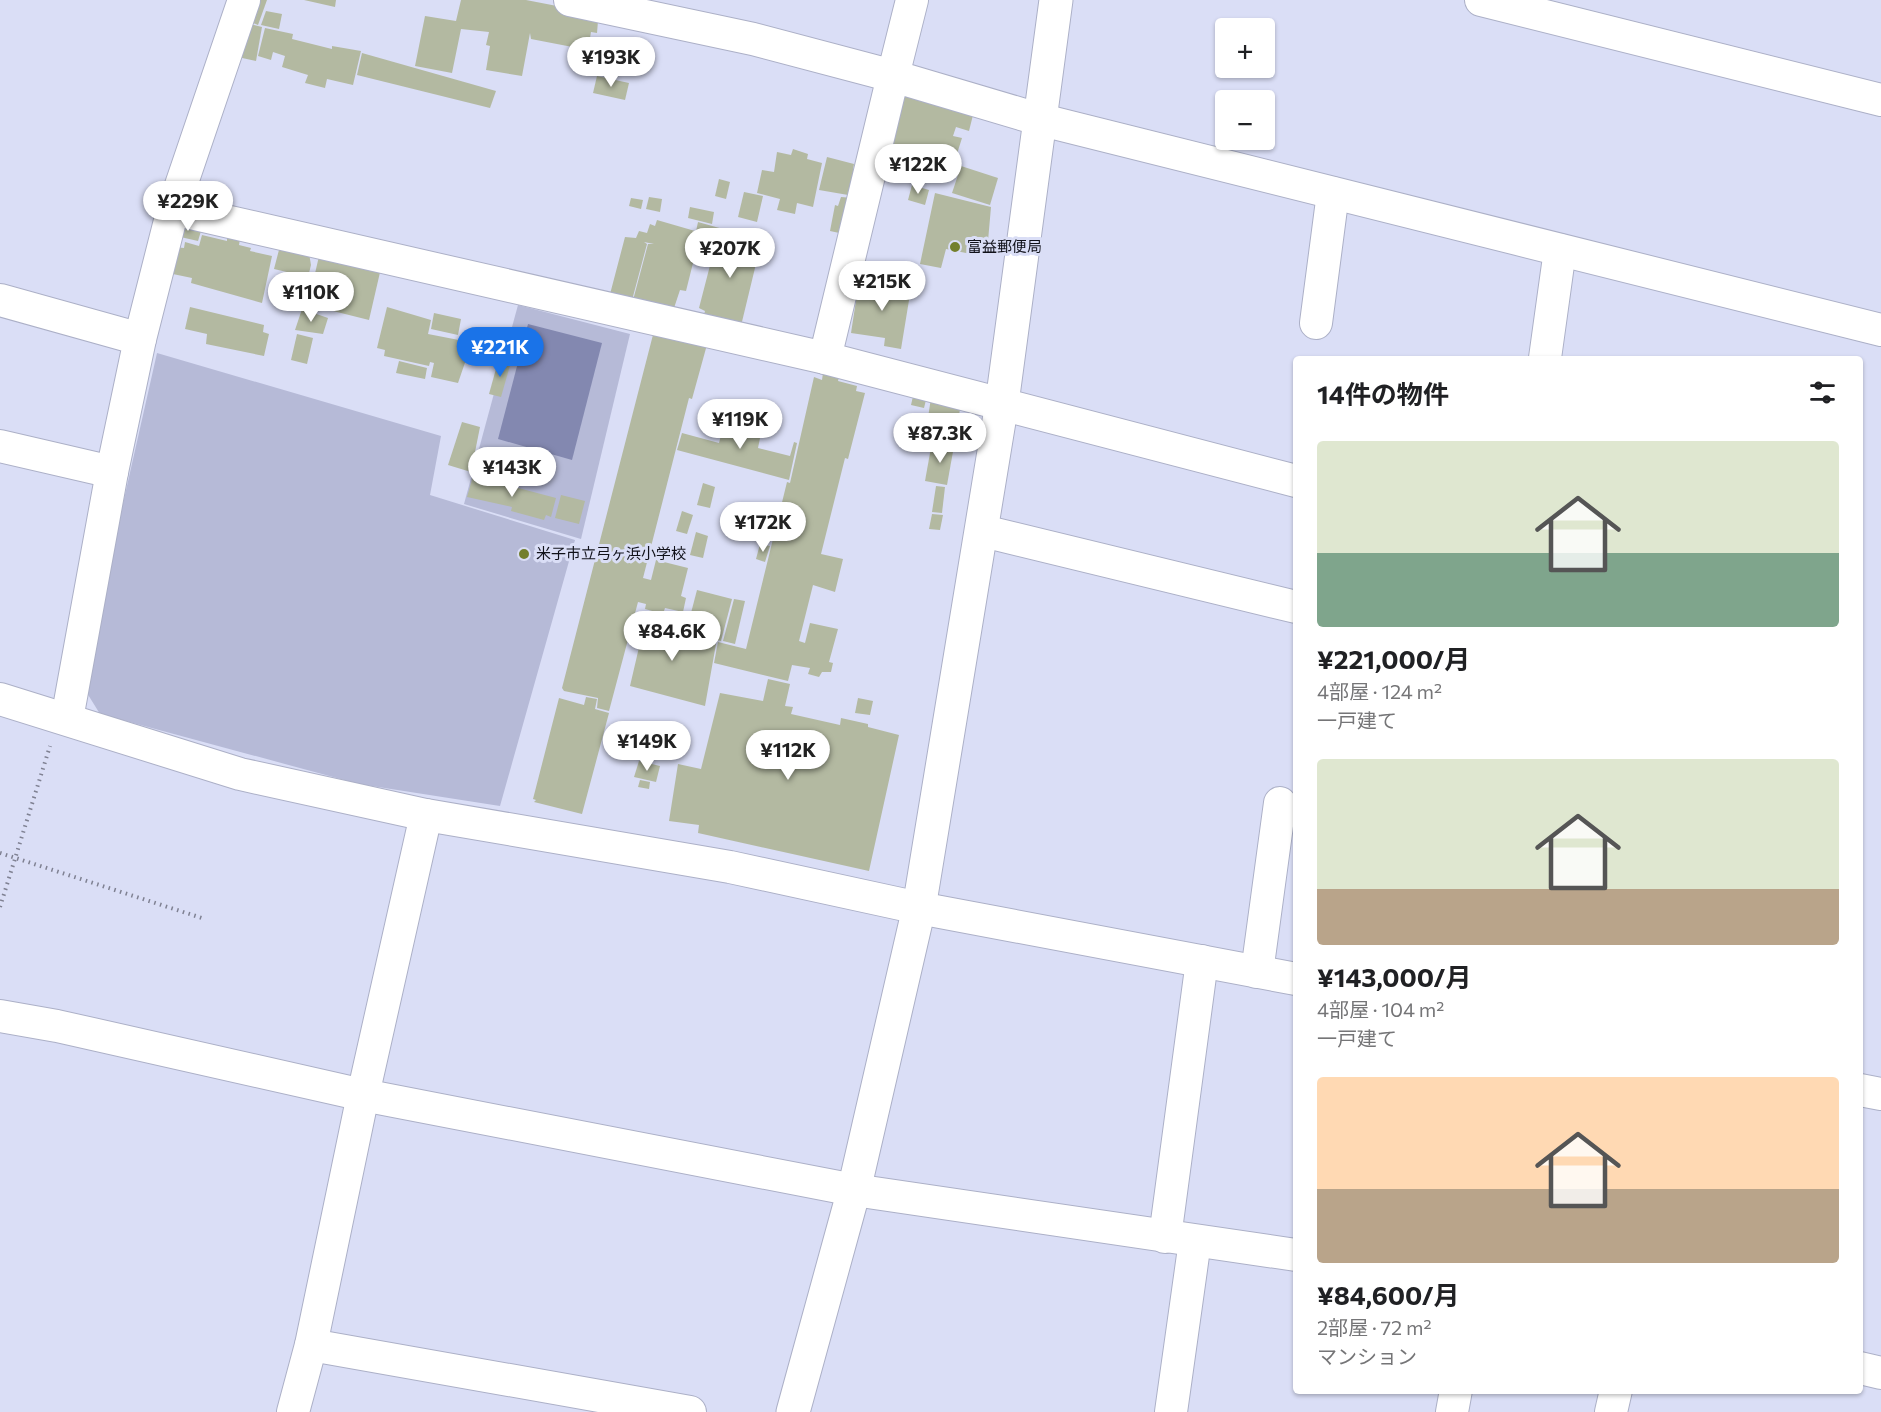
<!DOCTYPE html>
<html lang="ja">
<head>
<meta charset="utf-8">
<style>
	:root { --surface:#fff; --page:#f6f6f6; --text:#202124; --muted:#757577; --accent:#1a73e8 }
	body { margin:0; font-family:Commissioner,"Noto Sans JP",sans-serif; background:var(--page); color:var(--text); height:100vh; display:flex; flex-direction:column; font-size:22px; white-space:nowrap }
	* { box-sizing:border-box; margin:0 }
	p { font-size:20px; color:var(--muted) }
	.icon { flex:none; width:33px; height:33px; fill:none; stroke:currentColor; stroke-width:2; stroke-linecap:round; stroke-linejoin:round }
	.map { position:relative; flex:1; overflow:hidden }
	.panel { position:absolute; left:1293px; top:356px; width:570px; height:1038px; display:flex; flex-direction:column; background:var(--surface); border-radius:6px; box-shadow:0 2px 4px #0004 }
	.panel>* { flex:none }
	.tools { position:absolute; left:1215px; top:18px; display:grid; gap:12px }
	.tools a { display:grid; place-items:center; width:60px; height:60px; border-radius:6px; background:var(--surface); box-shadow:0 2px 4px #0004; font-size:30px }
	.price { position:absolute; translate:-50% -51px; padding:0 14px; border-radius:21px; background:#fff; color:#222; font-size:20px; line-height:39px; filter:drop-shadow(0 2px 3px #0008) }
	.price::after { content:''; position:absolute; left:50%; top:36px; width:18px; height:14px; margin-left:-9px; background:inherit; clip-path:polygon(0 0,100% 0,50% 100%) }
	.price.on { background:var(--accent); color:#fff }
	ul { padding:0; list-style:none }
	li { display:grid; align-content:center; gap:12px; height:318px; padding:0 24px }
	li span { display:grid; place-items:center; height:186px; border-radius:6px; color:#555 }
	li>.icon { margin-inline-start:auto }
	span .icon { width:108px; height:108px; fill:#fffc; stroke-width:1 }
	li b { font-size:26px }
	h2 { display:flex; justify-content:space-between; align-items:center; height:72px; padding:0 24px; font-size:26px }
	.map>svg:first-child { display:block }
	.green { fill:#b6bad7 }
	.water { fill:#8388b0 }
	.building { fill:#b3b9a1 }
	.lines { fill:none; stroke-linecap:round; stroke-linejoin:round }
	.minor-casing { stroke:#acb0c7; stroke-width:34 }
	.tertiary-casing { stroke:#acb0c7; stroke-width:35 }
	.path { stroke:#7f8192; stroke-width:4; stroke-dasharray:1.5 4.5; stroke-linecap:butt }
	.minor { stroke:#fff; stroke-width:32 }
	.tertiary { stroke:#fff; stroke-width:33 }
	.poi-dot { fill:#737f2c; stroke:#dadef6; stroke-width:2 }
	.labels { text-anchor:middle; stroke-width:6; stroke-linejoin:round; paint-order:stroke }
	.poi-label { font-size:15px; fill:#101119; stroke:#dadef6; text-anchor:start }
</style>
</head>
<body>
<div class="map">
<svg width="1881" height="1412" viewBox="0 0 1881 1412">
	<rect width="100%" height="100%" fill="#dadef6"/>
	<g class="green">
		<polygon points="518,305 630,334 581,539 464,504"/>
		<polygon points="157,353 441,436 430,495 575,540 500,806 359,784 100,714 82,685"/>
	</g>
	<polygon class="water" points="528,324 602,343 572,460 498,439"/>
	<g class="building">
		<polygon points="253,0 267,0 258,25 246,20"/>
		<polygon points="304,0 336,0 335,7"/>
		<polygon points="461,0 526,0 557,6 598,21 597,33 591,32 588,50 531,39 530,33 522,76 486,70 490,46 486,45 489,32 461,29 452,73 415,66 425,16 456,21"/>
		<polygon points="266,11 282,14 279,29 261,25"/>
		<polygon points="242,22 262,27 256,61 233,56"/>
		<polygon points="265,28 293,34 292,39 332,49 332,46 361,51 353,85 327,79 325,88 305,83 308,75 282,67 285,56 273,52 271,60 258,56"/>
		<polygon points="362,53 496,91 490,108 357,75"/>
		<polygon points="597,76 629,83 625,100 593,93"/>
		<polygon points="904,83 975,107 969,131 956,127 953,136 962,138 950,176 886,156"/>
		<polygon points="793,149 808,154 807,159 822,163 813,207 797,203 795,214 777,210 780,199 757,193 762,170 774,172 777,152 791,155"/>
		<polygon points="827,157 854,164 853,170 861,171 854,196 819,190"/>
		<polygon points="961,166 998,178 990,205 952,193"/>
		<polygon points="719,179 730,182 726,199 715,196"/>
		<polygon points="912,185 929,190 925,205 908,200"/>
		<polygon points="744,192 763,196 757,222 738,217"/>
		<polygon points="935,193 991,207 988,241 984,241 981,256 946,249 941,268 920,264"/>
		<polygon points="649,197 662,199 660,212 646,209"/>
		<polygon points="841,197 853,198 844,234 830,231 835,205 838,206"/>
		<polygon points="631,198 643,200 641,209 629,206"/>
		<polygon points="690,207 714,212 712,224 688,218"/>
		<polygon points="657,220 695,231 693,237 699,239 686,291 680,290 672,314 632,304 648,244 654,244 644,242 647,244 631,304 609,298 625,237 636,238 639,231 647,233 650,224 655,226"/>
		<polygon points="180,221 201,231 198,241 176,236"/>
		<polygon points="698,222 723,229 718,249 699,244 701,238 695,236"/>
		<polygon points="725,230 762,239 740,330 703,318 705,311 699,308 714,250 719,251"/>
		<polygon points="202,235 227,241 227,236 240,239 239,245 251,248 250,251 272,256 262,303 191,283 192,278 168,273 174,247 184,248 185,242 199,246"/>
		<polygon points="257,242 308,247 311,265 308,277 274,269 280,246 271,244 270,248"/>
		<polygon points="320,252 381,268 369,320 329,310 322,306 323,301 309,299"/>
		<polygon points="859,281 911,288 901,349 884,346 885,338 851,333"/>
		<polygon points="190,307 264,325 263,332 269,334 264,356 206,344 207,334 185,329"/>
		<polygon points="387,307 431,320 428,334 469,342 467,350 469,351 458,383 431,377 434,363 430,362 429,366 384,356 385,350 377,348"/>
		<polygon points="302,309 328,318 323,334 295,330"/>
		<polygon points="434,313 461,319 458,335 431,329"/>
		<polygon points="655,327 708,341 692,399 689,398 643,578 651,580 656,560 688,568 681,596 686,598 683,612 665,608 663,614 645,609 646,604 638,602 609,711 597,708 598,698 564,691 562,688"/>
		<polygon points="297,334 313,338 307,364 291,360"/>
		<polygon points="499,358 511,362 501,397 489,394"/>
		<polygon points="399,361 427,368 425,379 396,373"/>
		<polygon points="823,373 839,377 838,381 857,386 856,391 865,393 848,459 845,458 821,554 843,559 835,592 813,585 799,641 805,643 810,623 838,629 829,662 833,663 831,672 822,672 819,677 808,674 810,668 792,665 788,681 714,663 718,642 746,649 787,482 790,483 814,377 822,380"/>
		<polygon points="914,392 927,396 924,408 911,405"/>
		<polygon points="931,398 961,404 954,442 925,437"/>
		<polygon points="725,419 762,428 758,448 790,456 794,442 797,443 789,480 677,450 682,433 719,443"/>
		<polygon points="462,422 480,427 471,472 448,465"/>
		<polygon points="932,442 954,446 947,485 925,481"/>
		<polygon points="473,476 556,498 551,517 546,515 544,520 511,511 512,507 467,497"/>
		<polygon points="703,483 715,487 710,508 697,505"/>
		<polygon points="936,486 945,487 942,513 932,512"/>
		<polygon points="561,495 585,501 579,524 555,518"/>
		<polygon points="682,511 693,515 687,534 676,531"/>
		<polygon points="932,514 943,515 940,530 929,529"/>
		<polygon points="696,532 708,536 703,558 690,555"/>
		<polygon points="760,544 770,546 765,562 756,559"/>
		<polygon points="697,590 732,599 721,641 686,632"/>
		<polygon points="734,599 745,601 735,644 723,641"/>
		<polygon points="649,617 674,623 673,632 716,644 705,706 630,686 640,643 629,639 634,624 646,628"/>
		<polygon points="768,679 790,684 785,706 793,707 791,714 840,725 841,718 868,724 868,727 899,735 869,871 698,833 699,825 669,821 678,764 701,769 720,693 763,701"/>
		<polygon points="586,697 597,699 595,709 609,713 582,814 534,802 536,800 533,799 559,698 584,705"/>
		<polygon points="858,698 873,701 870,715 855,713"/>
		<polygon points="639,761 660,766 656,782 634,777"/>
		<polygon points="640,780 650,782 649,789 638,787"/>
	</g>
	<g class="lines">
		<defs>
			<g id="minor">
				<polyline points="570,0 753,39 893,76 912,0"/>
				<polyline points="1481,0 1881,100"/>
				<polyline points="173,209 825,358 893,76 1038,119 1881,330"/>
				<polyline points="0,300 140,339"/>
				<polyline points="1316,323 1333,193"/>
				<polyline points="825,358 1296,481"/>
				<polyline points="1545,358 1560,250"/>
				<polyline points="0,446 112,472"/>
				<polyline points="983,531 1296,607"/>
				<polyline points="0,699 240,774 426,815 730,867 919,908 1296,979"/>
				<polyline points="67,719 112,472 140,339 173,209 244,0"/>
				<polyline points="1257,972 1280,803"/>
				<polyline points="0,1016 57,1026 363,1095 854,1190 1296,1255"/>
				<polyline points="1860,1090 1881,1094"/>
				<polyline points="1165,1237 1202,961"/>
				<polyline points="311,1345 690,1412"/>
				<polyline points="1860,1368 1881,1373"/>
				<polyline points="293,1412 311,1345 363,1095 426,815"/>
				<polyline points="1171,1412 1195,1241"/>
				<polyline points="1452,1412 1456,1390"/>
				<polyline points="1611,1412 1616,1390"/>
			</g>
			<polyline id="tertiary" points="793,1412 854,1190 919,908 1002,403 1056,0"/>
		</defs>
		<use href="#minor" class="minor-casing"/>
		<use href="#tertiary" class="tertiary-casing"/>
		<g class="path">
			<polyline points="0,853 205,919"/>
			<polyline points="0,907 50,746"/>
		</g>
		<use href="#minor" class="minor"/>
		<use href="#tertiary" class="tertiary"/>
	</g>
	<g class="poi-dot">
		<circle cx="955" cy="247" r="6"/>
		<circle cx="524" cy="554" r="6"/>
	</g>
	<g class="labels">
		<g class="poi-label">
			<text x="967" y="252">富益郵便局</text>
			<text x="536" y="559">米子市立弓ヶ浜小学校</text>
		</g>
	</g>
</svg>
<div class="tools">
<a>+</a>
<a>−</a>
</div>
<b class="price" style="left:611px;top:88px">¥193K</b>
<b class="price" style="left:918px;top:195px">¥122K</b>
<b class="price" style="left:188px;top:232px">¥229K</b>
<b class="price" style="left:730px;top:279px">¥207K</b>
<b class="price" style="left:882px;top:312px">¥215K</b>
<b class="price" style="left:311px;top:323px">¥110K</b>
<b class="price on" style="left:500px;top:378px">¥221K</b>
<b class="price" style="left:740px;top:450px">¥119K</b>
<b class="price" style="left:940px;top:464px">¥87.3K</b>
<b class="price" style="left:512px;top:498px">¥143K</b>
<b class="price" style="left:763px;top:553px">¥172K</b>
<b class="price" style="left:672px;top:662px">¥84.6K</b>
<b class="price" style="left:647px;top:772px">¥149K</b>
<b class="price" style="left:788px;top:781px">¥112K</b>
<section class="panel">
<h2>14件の物件<svg class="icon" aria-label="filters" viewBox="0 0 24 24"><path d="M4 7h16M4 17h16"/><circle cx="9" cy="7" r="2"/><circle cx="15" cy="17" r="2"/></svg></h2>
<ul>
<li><span style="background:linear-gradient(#dfe7d0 60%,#7fa58c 0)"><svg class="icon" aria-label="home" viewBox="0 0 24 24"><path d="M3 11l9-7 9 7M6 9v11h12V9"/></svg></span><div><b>¥221,000/月</b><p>4部屋 · 124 m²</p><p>一戸建て</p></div></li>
<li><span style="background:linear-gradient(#dfe7d0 70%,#b9a48a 0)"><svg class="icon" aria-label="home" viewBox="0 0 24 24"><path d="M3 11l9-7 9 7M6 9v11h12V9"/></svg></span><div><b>¥143,000/月</b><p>4部屋 · 104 m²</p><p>一戸建て</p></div></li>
<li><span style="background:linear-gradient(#ffd9b3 60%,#b9a48a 0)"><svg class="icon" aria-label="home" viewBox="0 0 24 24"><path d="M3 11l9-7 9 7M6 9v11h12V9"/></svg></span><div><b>¥84,600/月</b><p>2部屋 · 72 m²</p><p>マンション</p></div></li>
</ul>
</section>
</div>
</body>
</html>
